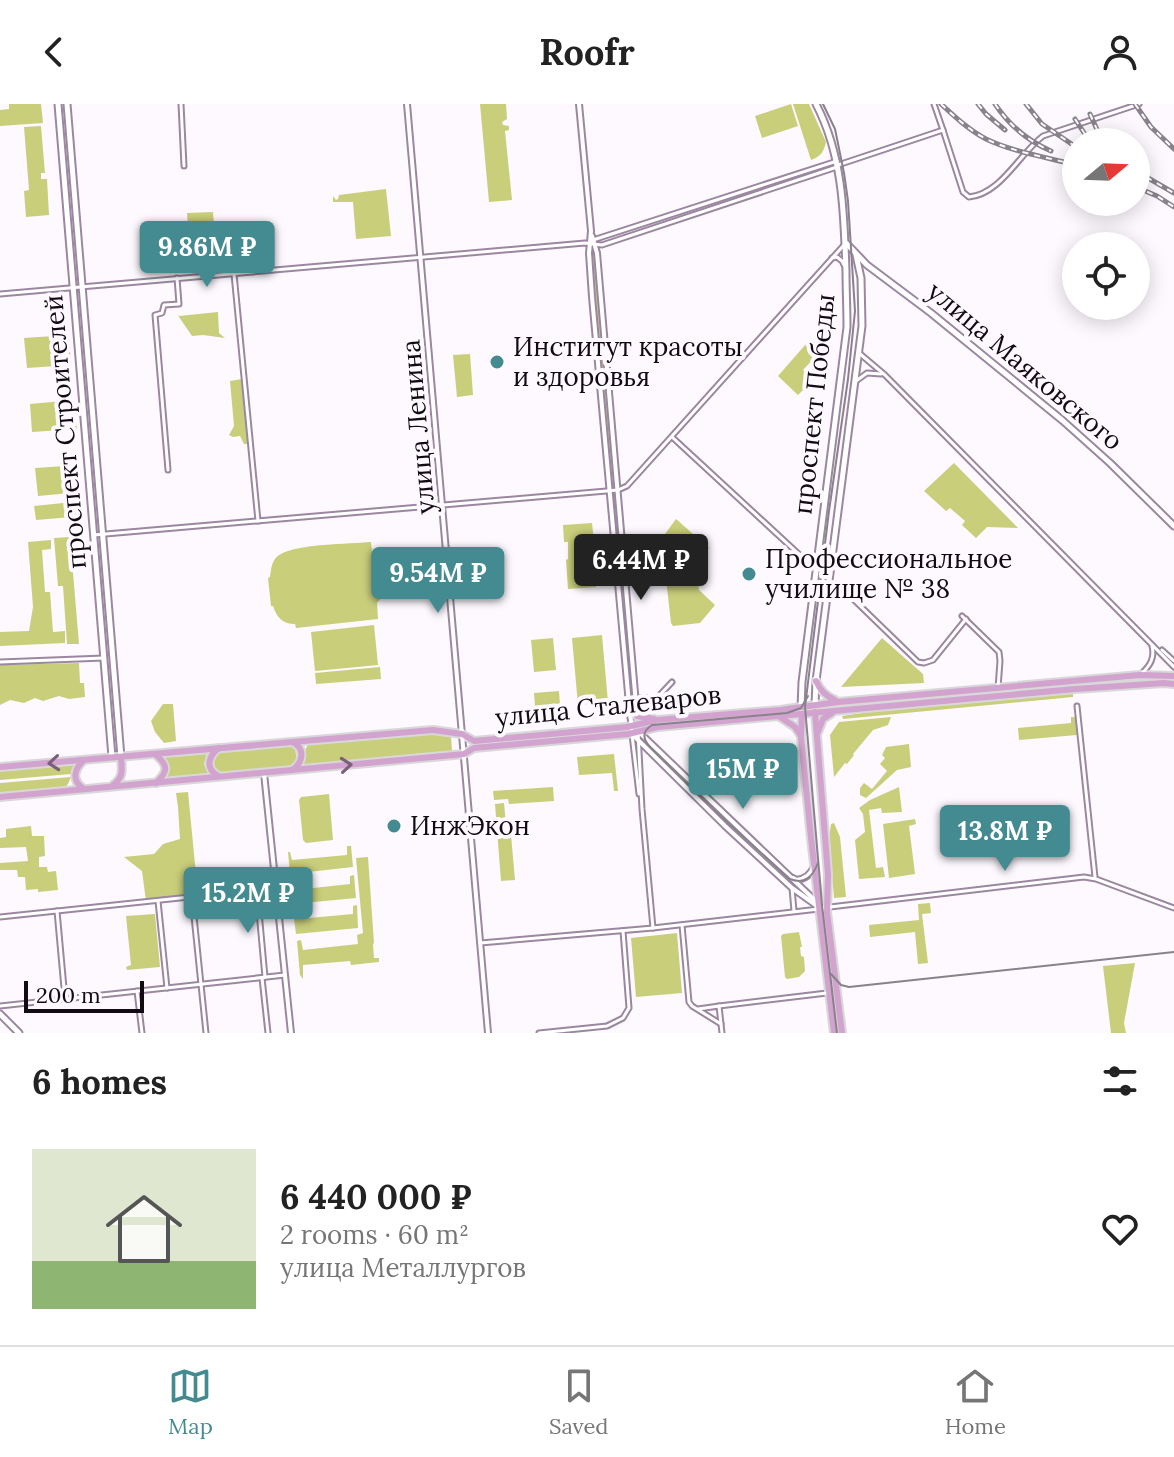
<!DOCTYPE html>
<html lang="en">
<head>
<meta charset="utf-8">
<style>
	:root { --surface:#fff; --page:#f2f2f2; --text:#222; --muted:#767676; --line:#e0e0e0; --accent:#438b90 }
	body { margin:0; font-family:Lora,serif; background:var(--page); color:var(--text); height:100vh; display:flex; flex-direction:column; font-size:30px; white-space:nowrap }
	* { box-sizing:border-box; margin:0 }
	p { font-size:26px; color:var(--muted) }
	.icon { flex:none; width:44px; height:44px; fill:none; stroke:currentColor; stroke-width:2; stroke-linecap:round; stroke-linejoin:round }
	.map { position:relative; height:929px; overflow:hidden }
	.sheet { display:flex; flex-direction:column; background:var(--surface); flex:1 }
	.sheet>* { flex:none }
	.needle { width:52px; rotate:71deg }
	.tools { position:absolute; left:1062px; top:24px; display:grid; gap:16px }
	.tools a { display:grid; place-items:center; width:88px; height:88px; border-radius:50%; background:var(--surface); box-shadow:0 4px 20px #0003; font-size:40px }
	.scale { position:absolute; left:24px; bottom:20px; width:120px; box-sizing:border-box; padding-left:8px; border:4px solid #130b14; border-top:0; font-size:22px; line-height:28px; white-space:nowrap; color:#130b14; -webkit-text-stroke:6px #fdf9ff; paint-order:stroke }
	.price { position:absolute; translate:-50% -68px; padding:0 18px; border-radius:8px; background:var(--accent); color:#fff; font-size:26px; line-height:52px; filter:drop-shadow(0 2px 4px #0008) }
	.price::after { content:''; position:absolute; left:50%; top:48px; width:24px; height:18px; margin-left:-12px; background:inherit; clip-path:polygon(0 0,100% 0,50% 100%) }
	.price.on { background:#222; color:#fff }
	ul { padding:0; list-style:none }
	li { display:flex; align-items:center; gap:24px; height:200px; padding:0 32px }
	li+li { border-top:2px solid var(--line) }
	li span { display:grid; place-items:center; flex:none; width:224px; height:160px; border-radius:0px; color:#555 }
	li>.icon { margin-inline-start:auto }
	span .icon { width:96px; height:96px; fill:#fffc; stroke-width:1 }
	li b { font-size:34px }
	h2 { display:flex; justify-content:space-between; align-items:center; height:96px; padding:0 32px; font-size:34px }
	header { display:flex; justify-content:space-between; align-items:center; height:104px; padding:0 32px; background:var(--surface); font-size:36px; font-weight:800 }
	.tab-bar { display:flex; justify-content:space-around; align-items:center; height:112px; border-top:2px solid var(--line); background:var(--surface); font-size:22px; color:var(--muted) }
	.tab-bar a { display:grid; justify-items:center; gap:4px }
	.tab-bar .on { color:var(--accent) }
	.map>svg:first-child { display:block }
	.green { fill:#c9ce7b }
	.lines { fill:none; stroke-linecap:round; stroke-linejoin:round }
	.minor-casing { stroke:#9b87a0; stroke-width:7 }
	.tertiary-casing { stroke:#9b87a0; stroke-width:8 }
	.secondary-casing { stroke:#9b87a0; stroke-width:9 }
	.primary-casing { stroke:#d9d8d9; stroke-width:10 }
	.minor { stroke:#fff; stroke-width:3 }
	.tertiary { stroke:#fff; stroke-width:4 }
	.secondary { stroke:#fff; stroke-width:5 }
	.primary { stroke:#d2a3ce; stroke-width:6 }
	.tram { stroke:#88828a; stroke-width:2 }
	.rail-casing { stroke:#88828a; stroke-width:5 }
	.rail { stroke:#fdf9ff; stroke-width:2; stroke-dasharray:6; stroke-linecap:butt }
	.oneway { stroke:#7c5f7a }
	.poi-dot { fill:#438b90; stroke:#fdf9ff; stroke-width:3 }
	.labels { text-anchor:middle; stroke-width:8; stroke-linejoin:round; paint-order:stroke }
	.poi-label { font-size:26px; fill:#130b14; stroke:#fdf9ff; text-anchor:start }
	.street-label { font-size:26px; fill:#130b14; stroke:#fdf9ff }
</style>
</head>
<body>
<header><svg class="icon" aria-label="back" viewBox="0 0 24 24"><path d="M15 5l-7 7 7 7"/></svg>Roofr<svg class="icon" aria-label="person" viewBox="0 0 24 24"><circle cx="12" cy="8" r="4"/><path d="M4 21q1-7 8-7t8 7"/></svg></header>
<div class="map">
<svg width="1174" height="929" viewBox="0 0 1174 929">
	<rect width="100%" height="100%" fill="#fdf9ff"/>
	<g class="green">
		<polygon points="9,0 41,0 43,19 0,22 0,6 9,5"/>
		<polygon points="480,0 506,0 507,15 502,18 503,21 509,22 509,26 505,27 512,96 489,98"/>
		<polygon points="791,0 798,22 762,34 755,12"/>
		<path d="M793 0H809L826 38C824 48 820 53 811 56Z"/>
		<polygon points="41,22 45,69 41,69 41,75 47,75 49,111 26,113 24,87 29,86 24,23"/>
		<polygon points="386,85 391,132 356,135 353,98 333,98 333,92 336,96 338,95 339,91"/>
		<polygon points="213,108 218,165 191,168 187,109"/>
		<polygon points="591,146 594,146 615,384 612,384"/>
		<polygon points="218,208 219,229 225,234 203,231 192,232 177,210 179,212"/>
		<polygon points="69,231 71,261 27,264 24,234"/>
		<polygon points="806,240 817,251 803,266 813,276 798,291 778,272"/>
		<polygon points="470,250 473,291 457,293 453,251"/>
		<polygon points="242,275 248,340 244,340 240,332 233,333 229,331 234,322 230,277"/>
		<polygon points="74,296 77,325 32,328 30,300"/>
		<polygon points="954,359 1018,424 987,423 976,434 962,421 965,417 950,404 946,407 924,387"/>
		<polygon points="80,361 82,388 38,392 35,364"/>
		<polygon points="616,388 633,587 630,589 612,389"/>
		<polygon points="83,397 84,412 36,416 34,402"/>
		<polygon points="676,415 709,444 696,464 699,486 715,501 700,519 673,522 671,519 661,431 665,430"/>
		<polygon points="592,419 597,466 595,472 596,483 568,485 566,456 568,455 568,438 564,438 563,421"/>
		<polygon points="70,433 79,540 67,540 63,482 58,482 54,434"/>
		<polygon points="51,436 51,445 42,446 45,488 50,488 53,528 65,527 65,539 0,542 0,528 29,527 33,503 28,438"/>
		<path d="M371 438 372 447 375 449C377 453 380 457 383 461 392 475 387 489 377 499L378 515 296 524 295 520C283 520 277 514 273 502H271L268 474 270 473C271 464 272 454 281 450 298 440 348 440 371 438Z"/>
		<polygon points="374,521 378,561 315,567 311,528"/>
		<polygon points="602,531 608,598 578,601 572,534"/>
		<polygon points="553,534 556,566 534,568 531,536"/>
		<polygon points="882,534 923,570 924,579 841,583"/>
		<polygon points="79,559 80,579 84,579 85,593 69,595 59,592 43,597 35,594 24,599 10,596 0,601 0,561"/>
		<polygon points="380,563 381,575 316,580 315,569"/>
		<polygon points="559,587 561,615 536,616 534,589"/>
		<polygon points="1073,589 1073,593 843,615 842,612 882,606"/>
		<polygon points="163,600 173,600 176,637 164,639 155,628 151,617"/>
		<polygon points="891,613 888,621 873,626 853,650 854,651 847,660 845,659 834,673 830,631 839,618"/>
		<polygon points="1071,613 1076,613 1077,631 1019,636 1018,624 1071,619"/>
		<polygon points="434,628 451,633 452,647 443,649 302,661 306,644 309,639"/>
		<path d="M291 640 295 644 297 656 289 664 222 670C208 666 212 656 219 647Z"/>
		<polygon points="909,640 911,663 897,666 866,694 860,691 860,684 864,679 872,685 887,667 880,660 885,654 882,651 886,643"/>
		<polygon points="207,649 204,660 210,671 166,676 169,663 164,653"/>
		<polygon points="614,650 618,687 614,687 612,669 579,671 577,653"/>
		<polygon points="76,660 71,670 0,676 0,667"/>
		<polygon points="71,673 68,680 64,684 0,689 0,679"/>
		<polygon points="553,683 554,697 509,700 508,695 494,696 493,687"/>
		<polygon points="899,683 902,708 882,709 881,704 869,706 876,764 883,763 885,773 859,775 855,736 865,728 863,710 859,704 870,696"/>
		<polygon points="188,688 198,791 146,797 142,767 124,753 154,750 163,740 180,735 178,703 176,689"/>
		<polygon points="329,690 333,736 306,739 303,736 299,696 301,693"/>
		<polygon points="504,699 507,731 511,731 515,776 501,777 495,700"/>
		<polygon points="915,715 916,720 909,722 915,770 889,774 883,720"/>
		<polygon points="834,719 840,733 846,793 834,794 829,734 831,720"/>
		<polygon points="31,722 32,732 44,732 45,752 39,753 39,763 47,763 48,768 56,767 58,786 38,788 38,785 26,786 25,773 18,773 17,766 0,766 0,759 28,757 26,743 0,744 0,734 6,733 6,725"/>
		<polygon points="347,742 351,742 353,763 290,770 288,748 290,748 292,756 347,751"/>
		<polygon points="368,753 374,839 373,840 374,854 379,854 379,858 351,861 350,857 303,861 303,875 300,871 297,837 301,836 303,846 358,840 357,831 363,829 356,754"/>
		<polygon points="354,771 356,794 293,800 290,777 294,777 295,786 350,780 350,772"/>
		<polygon points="930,799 931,809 922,810 928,859 918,860 915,828 870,833 869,821 919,816 918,800"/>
		<polygon points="357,801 358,824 296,830 293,807 297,807 298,815 353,810 353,802"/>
		<polygon points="155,810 160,863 127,866 126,863 131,861 126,812"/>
		<polygon points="799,828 802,843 800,843 801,852 804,853 805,867 799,873 787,875 785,873 781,832 783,830"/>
		<polygon points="677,829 682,889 636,893 631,834"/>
		<polygon points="1135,859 1124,919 1126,929 1111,929 1103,862"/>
	</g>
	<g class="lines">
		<defs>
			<g id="minor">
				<polyline points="181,0 184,62"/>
				<polyline points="934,0 943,26"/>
				<path d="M838 61 943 26 963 88 969 93C1001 90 1019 50 1043 32L1139 0"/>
				<polyline points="593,136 837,57"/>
				<polyline points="832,154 837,153 842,157 844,161"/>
				<polyline points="234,170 258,417"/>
				<polyline points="0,190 585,139 602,141 837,63"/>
				<polyline points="859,249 885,271 1174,563"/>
				<polyline points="856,277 867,269 881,270"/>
				<polyline points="672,333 816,466"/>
				<polyline points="168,366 155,211 162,209 164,201 179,200 177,174"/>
				<polyline points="94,431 618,386 627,382 844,141"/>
				<polyline points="828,484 841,485 850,492 918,558 924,559 933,556 966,515"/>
				<polyline points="962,512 999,548 1000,557 998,584"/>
				<polyline points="1162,546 1174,557"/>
				<polyline points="0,558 104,554"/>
				<path d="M1141 570C1150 562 1155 554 1152 542"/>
				<polyline points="635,594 657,594 672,578"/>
				<polyline points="1077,602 1095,773"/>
				<polyline points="631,622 639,690"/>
				<polyline points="638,628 642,705 653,824"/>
				<polyline points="792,784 794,807"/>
				<polyline points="257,786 265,873"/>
				<polyline points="192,793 206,929"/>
				<polyline points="158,797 167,884"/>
				<polyline points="830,803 1084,773 1096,775 1174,804"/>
				<polyline points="57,807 65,895"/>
				<polyline points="0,813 275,784"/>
				<polyline points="682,821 689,898 692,902 721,920"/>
				<polyline points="480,839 653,824 819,805"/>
				<polyline points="262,874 268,929"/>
				<polyline points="137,887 142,929"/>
				<polyline points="0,902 285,871"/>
				<polyline points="719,902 827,889"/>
				<polyline points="698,905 719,902 722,929"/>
				<polyline points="539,929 607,922 623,914 629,904 623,827"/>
			</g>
			<g id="tertiary">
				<polyline points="407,0 488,929"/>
				<polyline points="579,0 591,127 589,149 592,193 630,611 632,622"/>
				<polyline points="592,132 597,149 637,612"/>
				<polyline points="639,628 826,807"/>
				<polyline points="631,629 725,722 792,784 820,804"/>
				<polyline points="264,669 291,929"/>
				<path d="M793 774 796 776C805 775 811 771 814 762"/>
			</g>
			<g id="secondary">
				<polyline points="58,0 112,653"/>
				<polyline points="67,0 121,653"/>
				<polyline points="847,140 867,161 931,209 1062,316 1110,359 1174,422"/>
				<polyline points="815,601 816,577 862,222 861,174 856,151"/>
				<path d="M801 604 802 578 847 223C847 204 846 186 846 167 844 109 843 52 816 0"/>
				<polyline points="0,910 19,929"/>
			</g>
			<g id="primary">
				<path d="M816 577C820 586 825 592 835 596"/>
				<polyline points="815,608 828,770 827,808 842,929"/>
				<polyline points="802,611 801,633 811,734 834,929"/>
				<polyline points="637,612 654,615"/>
				<polyline points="780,613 795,623 801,632"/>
				<polyline points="818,628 823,615 832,609"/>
				<path d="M155 650C168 661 169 667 156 679"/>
				<path d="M84 656C74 665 71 677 84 685"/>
				<polyline points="0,663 433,626 462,630 474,637 627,623 657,616 780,606 838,598 1140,571 1174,572"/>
				<path d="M292 666C303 659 306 644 292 638"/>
				<path d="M218 672C205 664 208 652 219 644"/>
				<path d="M113 681C124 673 122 666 121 653"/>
				<polyline points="0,693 454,651 464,650 474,644 628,630 658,623 1075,585 1164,579 1174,580"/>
			</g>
		</defs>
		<use href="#minor" class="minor-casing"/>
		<use href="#tertiary" class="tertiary-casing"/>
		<use href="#secondary" class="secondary-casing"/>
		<use href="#primary" class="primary-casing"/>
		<use href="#minor" class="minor"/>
		<use href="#tertiary" class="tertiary"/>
		<use href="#secondary" class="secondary"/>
		<use href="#primary" class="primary"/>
		<g class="tram">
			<polyline points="823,0 835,25 844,69 848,97 855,207 848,275 829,407 805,603 822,801 837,929"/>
			<path d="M808 592 801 604 787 609 652 621C641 628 643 636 651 644L728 719 790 775C805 781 813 772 818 759"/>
			<polyline points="831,870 841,881 849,883 1174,848"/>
		</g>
		<defs>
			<g id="rail">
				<path d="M941 0C955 13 969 26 986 35 1013 48 1046 53 1076 61"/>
				<polyline points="978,0 986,10 1005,26"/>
				<path d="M995 0C1009 21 1028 37 1051 47"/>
				<polyline points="1026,0 1042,20 1076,43"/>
				<polyline points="1135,0 1151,23 1174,45"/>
				<polyline points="1090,10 1099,30 1106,38"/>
				<polyline points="1075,15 1090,38"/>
				<polyline points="1136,67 1174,89"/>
				<polyline points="1136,83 1157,92 1174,103"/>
			</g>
		</defs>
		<use href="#rail" class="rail-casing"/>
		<use href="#rail" class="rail"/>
	</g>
	<defs><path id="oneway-chevron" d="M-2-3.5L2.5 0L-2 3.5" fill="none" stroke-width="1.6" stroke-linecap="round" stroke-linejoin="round" transform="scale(2)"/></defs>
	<g class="oneway">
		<use href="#oneway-chevron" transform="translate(54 659) rotate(175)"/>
		<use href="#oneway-chevron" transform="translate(346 661) rotate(-5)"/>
	</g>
	<g class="poi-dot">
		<circle cx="497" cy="258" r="8"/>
		<circle cx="749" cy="470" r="8"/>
		<circle cx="394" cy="722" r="8"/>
	</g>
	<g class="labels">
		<g class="poi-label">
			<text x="513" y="252">Институт красоты<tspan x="513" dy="30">и здоровья</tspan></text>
			<text x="765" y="464">Профессиональное<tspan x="765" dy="30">училище № 38</tspan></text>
			<text x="410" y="731">ИнжЭкон</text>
		</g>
		<g class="street-label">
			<text transform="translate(1025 262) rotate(40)" y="9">улица Маяковского</text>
			<text transform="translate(814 300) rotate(-84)" y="9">проспект Победы</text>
			<text transform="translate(418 323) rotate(-95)" y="9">улица Ленина</text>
			<text transform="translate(65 328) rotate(-95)" y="9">проспект Строителей</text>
			<text transform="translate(608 602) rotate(-6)" y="9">улица Сталеваров</text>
		</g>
	</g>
</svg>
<div class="tools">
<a><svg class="needle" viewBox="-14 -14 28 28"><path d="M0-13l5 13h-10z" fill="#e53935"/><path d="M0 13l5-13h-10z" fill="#767676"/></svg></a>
<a><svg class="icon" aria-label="locate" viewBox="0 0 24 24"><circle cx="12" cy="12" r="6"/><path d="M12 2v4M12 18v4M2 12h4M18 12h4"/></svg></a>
</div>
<div class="scale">200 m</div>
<b class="price" style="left:207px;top:185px">9.86M ₽</b>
<b class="price on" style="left:641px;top:498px">6.44M ₽</b>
<b class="price" style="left:438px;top:511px">9.54M ₽</b>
<b class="price" style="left:743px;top:707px">15M ₽</b>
<b class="price" style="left:1005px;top:769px">13.8M ₽</b>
<b class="price" style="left:248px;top:831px">15.2M ₽</b>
</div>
<section class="sheet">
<h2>6 homes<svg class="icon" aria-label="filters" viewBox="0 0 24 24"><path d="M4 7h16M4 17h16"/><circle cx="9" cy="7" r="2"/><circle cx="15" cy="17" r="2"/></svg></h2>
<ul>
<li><span style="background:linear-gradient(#dfe7d0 70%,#8fb573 0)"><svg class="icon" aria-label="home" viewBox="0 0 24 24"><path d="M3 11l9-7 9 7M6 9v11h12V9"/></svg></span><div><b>6 440 000 ₽</b><p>2 rooms · 60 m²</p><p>улица Металлургов</p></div><svg class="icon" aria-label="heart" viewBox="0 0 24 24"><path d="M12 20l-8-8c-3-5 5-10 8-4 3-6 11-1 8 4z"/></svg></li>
</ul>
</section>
<nav class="tab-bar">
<a class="on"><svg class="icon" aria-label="map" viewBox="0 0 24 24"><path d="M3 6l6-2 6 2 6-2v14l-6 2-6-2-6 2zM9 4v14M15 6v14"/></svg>Map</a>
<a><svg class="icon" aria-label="saved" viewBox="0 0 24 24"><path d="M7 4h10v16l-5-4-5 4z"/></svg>Saved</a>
<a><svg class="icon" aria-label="home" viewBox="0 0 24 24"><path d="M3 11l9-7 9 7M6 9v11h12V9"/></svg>Home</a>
</nav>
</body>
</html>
